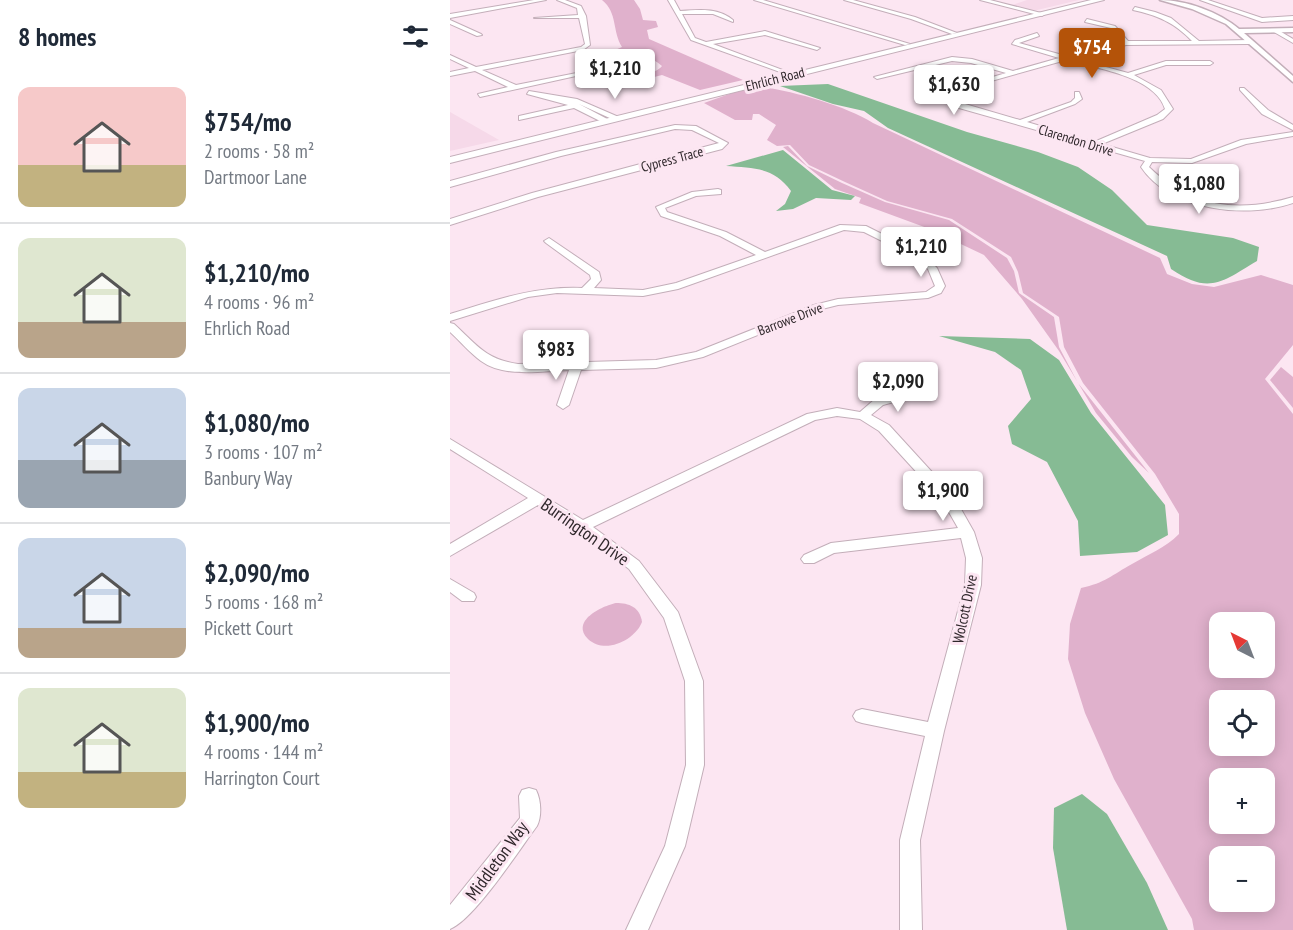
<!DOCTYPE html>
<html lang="en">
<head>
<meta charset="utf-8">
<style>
	:root { --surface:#fff; --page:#f2f2f3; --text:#1f2937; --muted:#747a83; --line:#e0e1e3; --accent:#b45309 }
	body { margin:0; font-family:"PT Sans Narrow",sans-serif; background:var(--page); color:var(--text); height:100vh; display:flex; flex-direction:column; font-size:22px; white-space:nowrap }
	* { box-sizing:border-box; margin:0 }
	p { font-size:20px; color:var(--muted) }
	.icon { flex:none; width:33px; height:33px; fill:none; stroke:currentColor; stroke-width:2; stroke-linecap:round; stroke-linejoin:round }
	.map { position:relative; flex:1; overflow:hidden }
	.sheet { display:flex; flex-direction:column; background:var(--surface); width:450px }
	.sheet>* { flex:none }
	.needle { width:39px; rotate:318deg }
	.buttons { position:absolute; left:759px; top:612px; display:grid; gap:12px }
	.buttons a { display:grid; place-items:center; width:66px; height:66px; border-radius:12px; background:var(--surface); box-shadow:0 3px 15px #0003; font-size:30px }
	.price { position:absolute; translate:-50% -51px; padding:0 14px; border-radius:6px; background:#fff; color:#222; font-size:20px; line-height:39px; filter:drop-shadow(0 2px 3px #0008) }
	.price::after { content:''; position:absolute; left:50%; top:36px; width:18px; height:14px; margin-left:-9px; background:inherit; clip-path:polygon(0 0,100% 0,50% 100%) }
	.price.current { background:var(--accent); color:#fff }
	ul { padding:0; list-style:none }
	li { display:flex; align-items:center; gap:18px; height:150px; padding:0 18px }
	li+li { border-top:2px solid var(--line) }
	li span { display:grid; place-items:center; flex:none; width:168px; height:120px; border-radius:12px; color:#555 }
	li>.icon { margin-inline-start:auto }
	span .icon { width:72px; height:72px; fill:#fffc; stroke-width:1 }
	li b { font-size:26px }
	h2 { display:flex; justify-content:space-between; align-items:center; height:72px; padding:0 18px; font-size:26px }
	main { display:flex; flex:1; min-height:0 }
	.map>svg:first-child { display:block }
	.built { fill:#f6d9e9 }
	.green { fill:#e0b1cc; fill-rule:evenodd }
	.water { fill:#86bb94 }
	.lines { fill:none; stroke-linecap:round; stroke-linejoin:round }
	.minor-casing { stroke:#c3aeb9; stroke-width:2 }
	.tertiary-casing { stroke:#c3aeb9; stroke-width:3 }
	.secondary-casing { stroke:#c3aeb9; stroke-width:2 }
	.minor { fill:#fff; fill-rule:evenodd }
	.tertiary { fill:#fff; fill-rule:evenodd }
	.secondary { fill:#fff; fill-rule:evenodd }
	.labels { text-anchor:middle; stroke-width:6; stroke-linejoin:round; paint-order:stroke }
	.far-street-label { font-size:14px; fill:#2f272b; stroke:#fce6f2 }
	.street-label { font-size:15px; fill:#2f272b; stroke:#fce6f2 }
	.near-street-label { font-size:18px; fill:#2f272b; stroke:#fce6f2 }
</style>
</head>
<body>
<main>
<section class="sheet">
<h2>8 homes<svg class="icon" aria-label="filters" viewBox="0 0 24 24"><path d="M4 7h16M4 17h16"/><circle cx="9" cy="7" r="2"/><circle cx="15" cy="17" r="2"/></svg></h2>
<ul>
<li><span style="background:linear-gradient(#f6c9c9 65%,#c2b280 0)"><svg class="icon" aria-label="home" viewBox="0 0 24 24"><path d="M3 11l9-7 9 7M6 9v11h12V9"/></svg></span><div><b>$754/mo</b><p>2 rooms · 58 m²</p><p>Dartmoor Lane</p></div></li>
<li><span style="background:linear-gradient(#dfe7d0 70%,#b9a48a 0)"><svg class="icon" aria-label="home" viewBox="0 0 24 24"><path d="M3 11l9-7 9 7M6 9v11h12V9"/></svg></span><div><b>$1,210/mo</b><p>4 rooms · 96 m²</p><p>Ehrlich Road</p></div></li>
<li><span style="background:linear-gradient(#c9d6e8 60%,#9aa5b1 0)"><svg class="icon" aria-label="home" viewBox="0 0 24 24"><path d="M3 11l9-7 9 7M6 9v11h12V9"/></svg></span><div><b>$1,080/mo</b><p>3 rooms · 107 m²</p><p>Banbury Way</p></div></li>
<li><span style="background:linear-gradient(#c9d6e8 75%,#b9a48a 0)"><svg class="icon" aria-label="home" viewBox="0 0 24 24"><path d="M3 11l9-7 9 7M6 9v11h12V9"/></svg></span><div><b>$2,090/mo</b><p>5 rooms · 168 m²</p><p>Pickett Court</p></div></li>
<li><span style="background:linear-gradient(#dfe7d0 70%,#c2b280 0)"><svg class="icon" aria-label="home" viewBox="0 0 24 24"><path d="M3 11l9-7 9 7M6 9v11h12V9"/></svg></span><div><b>$1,900/mo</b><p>4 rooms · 144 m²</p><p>Harrington Court</p></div></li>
</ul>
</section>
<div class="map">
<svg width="843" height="930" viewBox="0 0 843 930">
	<rect width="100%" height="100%" fill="#fce6f2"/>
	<g class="built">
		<polygon points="577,0 629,0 583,11 559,6"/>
		<polygon points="0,112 49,140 0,151"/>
	</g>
	<g class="green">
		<path d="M152 0H184L190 9 193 20 206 21 208 27 197 30 199 39 293 80 250 90 212 75 185 82 182 79C190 70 204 76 212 66 192 49 172 55 149 57L172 47C162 31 168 13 152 0Z"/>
		<path d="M313 87C346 92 396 106 423 123L710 258 717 274 742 284 764 287 811 275 843 285V345L815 379 843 414V930H744L742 919 664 779 635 713 618 659 620 624 631 588C655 583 662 575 682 564 699 554 715 548 729 534V514L705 474 633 383 614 347 609 317 573 293 568 272 561 257 502 219 437 201 395 182 359 165 340 145 327 146 317 140 326 125 309 114H303L302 120H285L254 103 285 92ZM770 622H814V668H770ZM770 700H814V746H770ZM770 778H814V824H770ZM770 856H814V902H770Z"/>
		<polygon points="338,146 357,166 392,183 435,202 499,220 557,258 564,271 569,293 604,317 609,347 628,383 699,473 682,457 646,413 609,351 572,299 534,255 477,228 409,203 411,198 385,189 333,147"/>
		<polygon points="831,367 843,377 843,408 820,380"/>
		<path d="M166 603C179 603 190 607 192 622 185 640 155 655 138 639 120 621 152 606 166 603Z"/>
	</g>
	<g class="water">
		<path d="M378 84 517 132 588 152 628 167 662 190 697 225 783 238 809 247 807 261C772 282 759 295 721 269L717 256 438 128 414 111 383 104 330 86Z"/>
		<path d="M333 150 382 190 405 196 401 200 366 198 343 209 326 211 335 204 341 191C324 167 303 168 276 166Z"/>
		<polygon points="489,336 580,339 609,360 641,413 715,505 718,535 687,552 630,556 628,521 597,462 562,444 558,426 581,399 571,370 545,352"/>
		<polygon points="632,794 657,814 697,883 718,930 617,930 603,848 604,808"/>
	</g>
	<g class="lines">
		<defs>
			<g id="minor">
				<polygon points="84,0 96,0 0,18 0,14"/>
				<polygon points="107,0 115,0 131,6 136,16 140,45 133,50 32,70 66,85 167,65 167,67 133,75 150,82 150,84 126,76 30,97 28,94 58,87 25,71 0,76 0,72 19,68 0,59 0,55 26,67 131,47 135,44 129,18 84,18 128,15 127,8"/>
				<path d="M218 0H224L230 11C249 10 267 7 283 20V22L263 14H232L245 38 256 42 315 31 370 48 367 50 315 35 263 44 346 75 341 76 241 40Z"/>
				<polygon points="304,0 313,0 460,44 455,45"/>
				<polygon points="394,0 403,0 465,17 507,33 502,34 461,19"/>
				<polygon points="530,0 540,0 595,14 592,16"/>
				<polygon points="750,0 758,0 812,18 843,16 843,20 812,22"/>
				<path d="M685 7 705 12 721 18 749 41 799 40 802 42 799 44 676 45 623 58 678 73 716 61H760L763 63 760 65H716L684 75 711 90 723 109 713 119 652 144 700 158 741 159 791 140 843 132V136L796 144 742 163 702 162 699 167C741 208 789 213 843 197V203C797 219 720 211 691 167L695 161 509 108 502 102 499 96 509 87 556 73 521 63 502 61 427 79 424 77 502 57 522 59 563 71 609 58 562 44 565 40 587 33 589 36 569 43 616 56 672 42 661 28 635 22 637 19 665 26 678 41H742C725 23 707 15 683 10ZM616 60C645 68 705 76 715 109L707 115 644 142 577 122 625 104 632 99 629 92H625V98L621 102 570 120 515 104 506 96 513 89Z"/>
				<polygon points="0,20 31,34 32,35 27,36 0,24"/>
				<polygon points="824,30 828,30 843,39 843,43 824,32"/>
				<polygon points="790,88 794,88 818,110 843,125 843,130 812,114 790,90"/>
				<polygon points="79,91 127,99 171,118 164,120 129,104 161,121 154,123 124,108 69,120 69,116 118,105 77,94"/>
				<polygon points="225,125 246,126 278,143 272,149 88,197 0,225 0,219 82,193 269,143 242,130 225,129 111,156 0,187 0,181 106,152"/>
				<path d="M268 189 271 190V194L246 196 215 208 217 212 276 232 315 252 390 225 416 226 474 255 487 268 495 286 491 293 478 298 388 305 372 309 253 357 206 368 131 370 119 405 113 409 107 405 119 370C92 371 54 378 31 361 20 353 10 341 0 332V323L4 324C27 345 35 359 68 364L206 360 246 352 364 305 388 299 476 292 485 286 478 269 468 259 414 232 394 230 228 289 193 296 107 293 78 297 0 321V314C46 300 84 286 132 288L141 279 140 275 96 243 94 241 99 238 149 272 151 280 144 288 193 290 226 283 306 255 270 236 211 216 206 207 242 192Z"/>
				<polygon points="472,386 478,390 476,393 433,405 421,415 439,425 503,495 524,532 532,558 531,585 494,731 470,840 472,930 450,930 450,840 475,736 412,723 406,721 403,716 406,711 412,709 478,722 515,585 516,558 511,538 384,553 364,563 354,563 351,559 354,555 381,543 508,528 492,500 429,431 410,419 387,416 365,420 143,527 189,561 228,612 253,681 254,765 235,846 198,930 176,930 215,846 236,765 235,681 214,618 179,569 127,529 88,505 0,556 0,544 78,498 0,449 0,439 133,520 357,414 387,408 410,412 425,399"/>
				<polygon points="0,579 24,593 26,597 24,601 12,601 0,592"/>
				<path d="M79 788 86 790C91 800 92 816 87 826 69 850 24 920 0 929V905L70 818 69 796 72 790Z"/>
			</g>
			<path id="tertiary" d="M710 0C736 0 769 12 789 29L843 28V32L794 33 843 76V82L776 24 742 9Z"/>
			<polygon id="secondary" points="641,0 654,0 0,163 0,157"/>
		</defs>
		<use href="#minor" class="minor-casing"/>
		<use href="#tertiary" class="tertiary-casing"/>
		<use href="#secondary" class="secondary-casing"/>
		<use href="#minor" class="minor"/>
		<use href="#tertiary" class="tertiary"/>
		<use href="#secondary" class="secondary"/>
	</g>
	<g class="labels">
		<g class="far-street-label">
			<text transform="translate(325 79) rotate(-14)" y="5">Ehrlich Road</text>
			<text transform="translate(626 140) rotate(17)" y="5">Clarendon Drive</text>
			<text transform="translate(222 159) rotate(-15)" y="5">Cypress Trace</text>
			<text transform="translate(340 319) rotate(-21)" y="5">Barrowe Drive</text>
		</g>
		<g class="street-label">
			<text transform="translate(515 609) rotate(-78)" y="5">Wolcott Drive</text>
		</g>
		<g class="near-street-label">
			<text transform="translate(135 532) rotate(35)" y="6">Burrington Drive</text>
			<text transform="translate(47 861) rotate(-54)" y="6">Middleton Way</text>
		</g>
	</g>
</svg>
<div class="buttons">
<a><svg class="needle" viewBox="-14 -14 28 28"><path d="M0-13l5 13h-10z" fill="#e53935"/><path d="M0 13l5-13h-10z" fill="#747a83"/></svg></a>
<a><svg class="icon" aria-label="locate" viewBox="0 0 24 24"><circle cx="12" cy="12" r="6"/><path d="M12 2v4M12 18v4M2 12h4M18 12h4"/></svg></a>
<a>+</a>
<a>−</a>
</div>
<b class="price current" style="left:642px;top:79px">$754</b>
<b class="price" style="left:165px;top:100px">$1,210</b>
<b class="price" style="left:504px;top:116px">$1,630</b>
<b class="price" style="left:749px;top:215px">$1,080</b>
<b class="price" style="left:471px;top:278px">$1,210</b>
<b class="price" style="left:106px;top:381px">$983</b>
<b class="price" style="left:448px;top:413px">$2,090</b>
<b class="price" style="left:493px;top:522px">$1,900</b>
</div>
</main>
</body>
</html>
